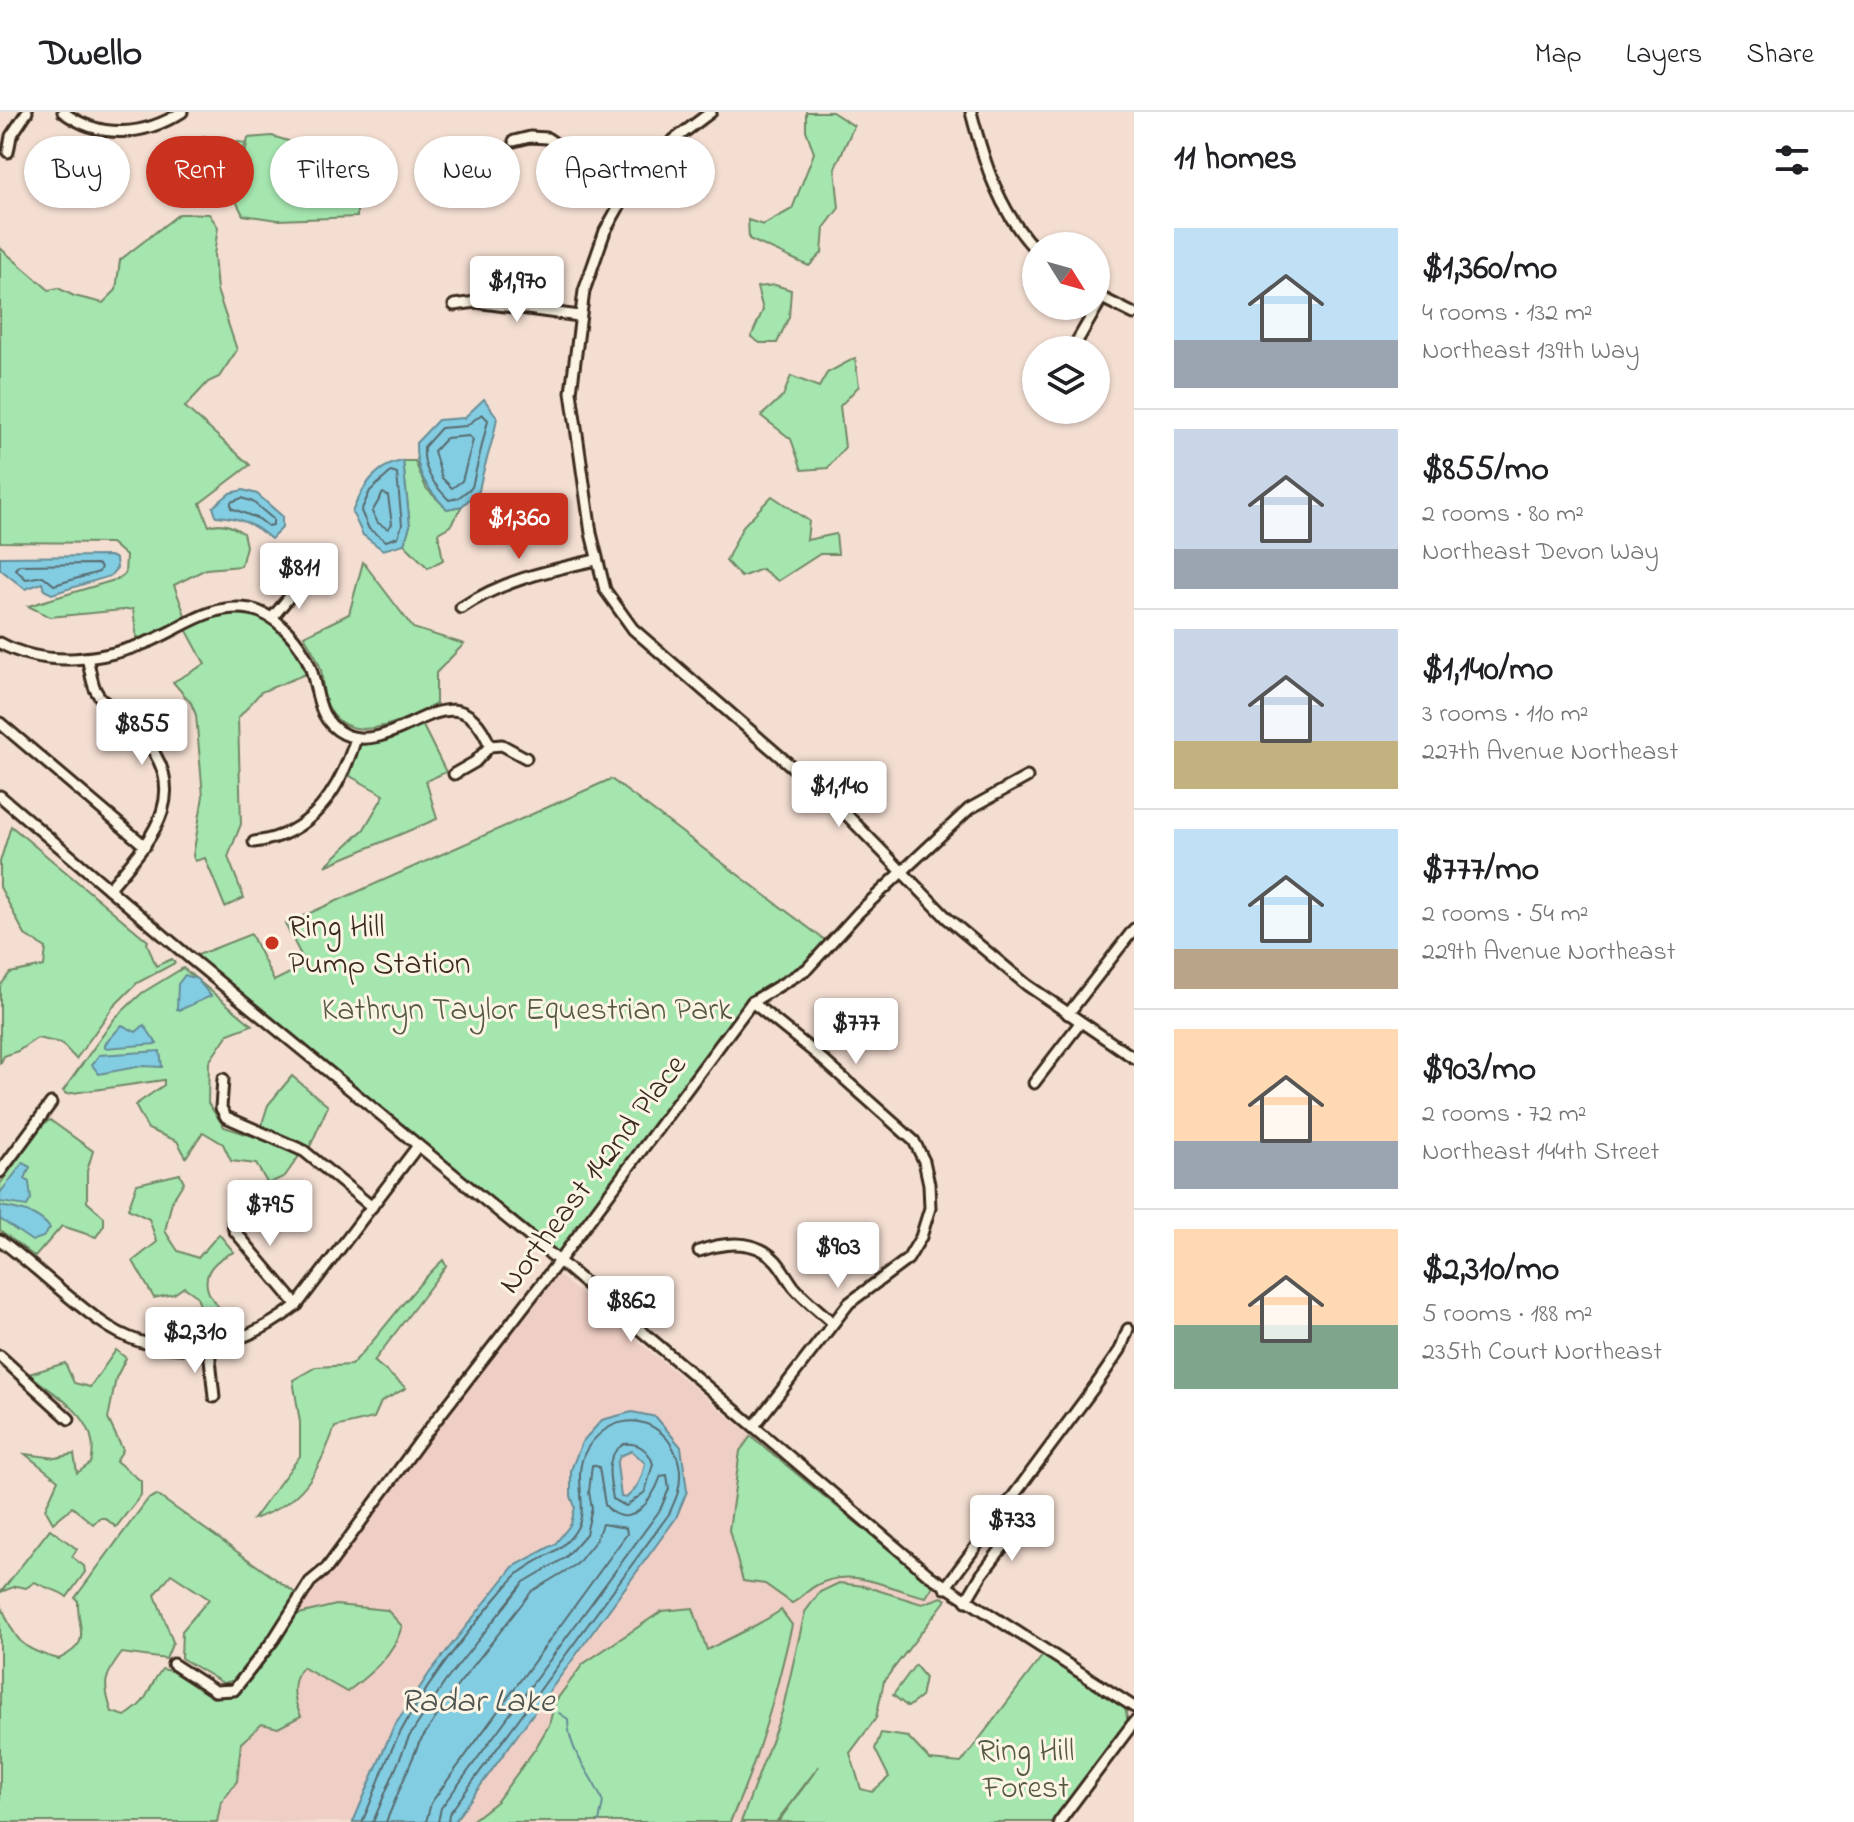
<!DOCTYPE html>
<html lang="en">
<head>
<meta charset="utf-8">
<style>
	:root { --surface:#fff; --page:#f6f6f6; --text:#202124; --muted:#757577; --line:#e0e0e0; --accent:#c8321e }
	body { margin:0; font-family:"Indie Flower",sans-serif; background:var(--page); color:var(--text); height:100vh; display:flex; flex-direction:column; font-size:30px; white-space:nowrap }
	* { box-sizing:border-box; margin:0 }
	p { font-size:26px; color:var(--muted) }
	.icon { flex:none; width:44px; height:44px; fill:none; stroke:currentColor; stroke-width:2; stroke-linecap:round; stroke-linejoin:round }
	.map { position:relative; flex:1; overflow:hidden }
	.drawer { display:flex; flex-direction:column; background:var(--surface); width:720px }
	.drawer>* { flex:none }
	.hud { position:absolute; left:24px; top:24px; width:760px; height:72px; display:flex; gap:16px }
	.needle { width:52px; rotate:127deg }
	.buttons { position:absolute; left:1022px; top:120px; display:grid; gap:16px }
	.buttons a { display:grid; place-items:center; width:88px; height:88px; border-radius:50%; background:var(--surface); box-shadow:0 2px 6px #0004; font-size:40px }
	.price { position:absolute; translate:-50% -68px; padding:0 18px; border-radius:8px; background:#fff; color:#222; font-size:26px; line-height:52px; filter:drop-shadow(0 2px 4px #0008) }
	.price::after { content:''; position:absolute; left:50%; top:48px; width:24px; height:18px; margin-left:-12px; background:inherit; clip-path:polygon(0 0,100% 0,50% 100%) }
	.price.selected { background:var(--accent); color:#fff }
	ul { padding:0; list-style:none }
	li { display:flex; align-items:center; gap:24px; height:200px; padding:0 40px }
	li+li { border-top:2px solid var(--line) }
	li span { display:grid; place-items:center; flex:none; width:224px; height:160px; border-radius:0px; color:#555 }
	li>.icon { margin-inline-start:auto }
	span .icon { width:96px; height:96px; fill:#fffc; stroke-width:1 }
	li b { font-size:34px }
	h2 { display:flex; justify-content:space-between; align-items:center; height:96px; padding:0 40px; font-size:34px }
	.pill { padding:0 28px; border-radius:36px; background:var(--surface); box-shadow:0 2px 6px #0004; font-size:28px; line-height:72px }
	.pill.selected { background:var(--accent); color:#fff }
	header { display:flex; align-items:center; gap:48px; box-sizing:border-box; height:112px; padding:0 40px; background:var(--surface); border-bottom:2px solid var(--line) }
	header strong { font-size:38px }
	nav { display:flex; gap:44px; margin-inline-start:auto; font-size:28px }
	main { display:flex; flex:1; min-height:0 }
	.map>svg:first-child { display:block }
	.built { fill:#efcec5 }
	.green { fill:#a5e6af; stroke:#708866; stroke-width:2 }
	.water { fill:#83cde3; stroke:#668c94; stroke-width:2; fill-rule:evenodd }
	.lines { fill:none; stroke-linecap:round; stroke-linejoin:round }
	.shore { stroke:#586b6d; stroke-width:2 }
	.stream { stroke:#668c94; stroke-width:2 }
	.minor-casing { stroke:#3b2a1e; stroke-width:15 }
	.minor { stroke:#fcf5e5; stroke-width:9 }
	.poi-dot { fill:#c8321e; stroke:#fcf5e5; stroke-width:3 }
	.labels { text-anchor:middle; stroke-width:6; stroke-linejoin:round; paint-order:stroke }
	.poi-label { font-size:32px; fill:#3b2a1e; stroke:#fcf5e5; text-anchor:start }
	.park-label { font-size:32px; fill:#565942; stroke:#fcf5e5 }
	.street-label { font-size:32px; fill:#3b2a1e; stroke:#fcf5e5 }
	.water-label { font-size:34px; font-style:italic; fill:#4d534f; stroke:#fcf5e5 }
</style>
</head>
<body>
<header>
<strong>Dwello</strong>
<nav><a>Map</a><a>Layers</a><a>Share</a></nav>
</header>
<main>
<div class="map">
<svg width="1134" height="1710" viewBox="0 0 1134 1710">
	<rect width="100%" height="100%" fill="#f4ded2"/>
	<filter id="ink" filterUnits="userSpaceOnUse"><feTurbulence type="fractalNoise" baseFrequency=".0125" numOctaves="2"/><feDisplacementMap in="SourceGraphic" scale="16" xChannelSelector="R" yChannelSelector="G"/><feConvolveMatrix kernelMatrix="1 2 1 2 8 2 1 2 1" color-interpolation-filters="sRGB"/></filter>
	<g filter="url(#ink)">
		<polygon class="built" points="557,1162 948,1487 776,1710 137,1710"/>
		<g class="green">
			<polygon points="806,0 832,0 854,14 835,56 839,96 824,116 822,141 809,154 749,127 748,108 763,113 792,97 814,41 806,18"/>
			<polygon points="203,24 245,31 239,69 197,61"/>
			<polygon points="272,24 317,38 343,33 357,38 357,105 278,108 243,103 237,91 248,26"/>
			<path d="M179 102H209L218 115 214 143 217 178 237 238 219 265 208 270 185 295 250 353 200 391 209 414C222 409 233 414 243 421L246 434 241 454 206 457 174 473 185 503 156 522 137 528 133 497 50 505 28 494 118 467 125 462 126 444 111 431 0 430V136L49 178 58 176 74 184 103 191 116 178 120 148Z"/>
			<polygon points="775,173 791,178 789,205 777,231 760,231 751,225 763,198 757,175"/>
			<polygon points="855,246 859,274 840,294 845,335 828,356 802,358 791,327 761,304 783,284 791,264 819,275 827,261"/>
			<polygon points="403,349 415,349 426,376 447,397 462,394 450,414 438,421 443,448 428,456 404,432 410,414"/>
			<polygon points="772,384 809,409 807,428 836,422 838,442 820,442 778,469 762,457 741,465 726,449 743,414"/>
			<path d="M363 450 413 516 464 532 436 561V592C405 608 344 640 326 589 322 579 323 568 321 558 318 546 310 534 304 524L349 502Z"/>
			<path d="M249 501C276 513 299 532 306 562L261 580 238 606 241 712 228 745 244 786 225 795 205 746 195 749 193 744 203 684 196 603 191 591 173 570 205 552 186 517 214 502Z"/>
			<polygon points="422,612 446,660 426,669 437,707 325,754 364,717 384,683 350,664 359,633 385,629"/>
			<polygon points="611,667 830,832 807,857 752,890 559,1149 190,846 251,822 274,869 306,853 285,812"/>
			<polygon points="11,714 148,829 147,831 156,854 172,847 175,851 137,871 113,895 76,947 61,931 37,926 18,939 4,944 0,952 0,874 10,861 44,854 46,836 25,823 0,775 0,750"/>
			<polygon points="183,856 252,913 228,922 209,950 208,991 224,1015 274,1031 299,1044 285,1064 268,1072 256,1052 231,1049 223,1032 203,1020 186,1045 177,1029 148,1017 135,993 164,973 164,968 66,982 63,979 115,906 142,881"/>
			<polygon points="292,964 328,994 309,1037 261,1015 268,993"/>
			<polygon points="50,1008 93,1039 87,1059 87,1090 104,1105 104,1113 96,1125 62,1114 35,1145 0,1118 0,1072 44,1011"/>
			<path d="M180 1062 184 1070 172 1089 165 1119 178 1139 198 1146 219 1122 234 1140C190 1157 204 1193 240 1209L241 1215 209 1224 197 1184 184 1175 174 1182 154 1186 133 1149 157 1130 149 1107 128 1097 137 1072Z"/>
			<path d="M443 1148 446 1154 374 1249 406 1276 381 1290 374 1306 335 1315C318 1361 303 1391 253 1407L300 1344V1310L293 1268 316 1255 351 1253C384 1220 408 1180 443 1148Z"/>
			<path d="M116 1238 126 1246 116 1266 108 1307 123 1338 116 1349 141 1369V1383L116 1415 105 1406H99L93 1412 72 1395 53 1411 45 1397 58 1368 25 1342 56 1346 74 1342 77 1361 91 1351C102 1306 59 1287 29 1262L65 1251 74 1271 90 1275Z"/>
			<path d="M751 1324 933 1474 926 1485C889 1478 854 1453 817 1473 807 1478 802 1486 792 1491L765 1472 743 1469 729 1418 740 1339Z"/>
			<path d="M157 1383 294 1480 293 1492 240 1567 223 1571 181 1546 182 1519 209 1487 171 1462 155 1483 173 1530 166 1547 122 1541C104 1564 102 1572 112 1600L125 1604C153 1586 144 1580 162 1557L171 1559 213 1586 234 1582 295 1503 336 1493 387 1498 402 1514C394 1543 370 1562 347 1580L302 1555C291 1569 293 1587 301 1604L278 1616 262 1612 241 1631 237 1669 221 1690 217 1710H0V1491C16 1528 19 1537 59 1547 94 1529 77 1520 78 1489L75 1486 148 1387Z"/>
			<path d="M50 1417 77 1437 72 1445 84 1454 85 1460 67 1485C57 1477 46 1477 35 1470L26 1476 16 1474 1 1480Z"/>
			<polygon points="839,1471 864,1474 922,1492 942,1485 946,1488 884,1569 876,1606 850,1641 861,1677 872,1680 889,1665 875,1637 881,1621 908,1625 930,1648 961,1651 1043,1543 1125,1596 1128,1610 1053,1710 778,1710 819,1654 776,1710 741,1710 782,1600 805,1500 820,1480"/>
			<path d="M693 1496 707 1538C732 1524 757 1515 781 1498L792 1513C776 1581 759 1646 730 1710H470L497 1689 535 1637 549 1613 555 1590 583 1552 662 1499Z"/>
			<polygon points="915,1553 925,1565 921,1585 908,1595 893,1583"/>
		</g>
		<g class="water">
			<path d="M484 287 497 305C494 331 483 353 479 379L462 394 447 397C427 377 415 360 416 331L438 308 464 306Z"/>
			<path d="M403 349 410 414 404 432 383 438 363 423 352 400C362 376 375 353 403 349Z"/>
			<path d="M243 378 257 382 282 404V416L271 427C254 412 239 405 216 404L213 395 230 381Z"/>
			<polygon points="110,444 116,447 117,456 110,464 52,482 44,478 42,471 25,477 0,457 0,445"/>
			<polygon points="185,863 197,867 211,884 180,898 177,897 178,872"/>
			<polygon points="122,913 136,920 144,913 157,932 105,936 105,932"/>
			<polygon points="160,939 162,955 142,954 99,962 92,953 99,943"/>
			<polygon points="23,1051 30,1055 25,1067 29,1070 31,1087 27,1094 0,1090 0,1081"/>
			<path d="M0 1094C19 1098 37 1099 50 1116L43 1125 32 1129 0 1107Z"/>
			<path d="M632 1300 656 1305 681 1335 687 1379 676 1406 454 1710H353L393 1616 430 1560 513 1455 555 1432 571 1412 575 1395 571 1384V1358L582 1330 602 1308ZM632 1339 645 1351C642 1367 638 1376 626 1386L621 1385 617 1352 620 1344Z"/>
		</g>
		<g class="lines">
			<g class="shore">
				<path d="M482 302 488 308 472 375 458 386 449 388C434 373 422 357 424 335L441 316 466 314Z"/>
				<polygon points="469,324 473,328 462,369 452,376 442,366 434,339 446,326"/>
				<polygon points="391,360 397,362 402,413 398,425 386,429 369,417 361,399 370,379"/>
				<polygon points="383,381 388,384 392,412 388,417 378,411 372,400"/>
				<polygon points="242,386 253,390 273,407 273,413 268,414 259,407 231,396 231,390"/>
				<polygon points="97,452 101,455 99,460 54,473 43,464 26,467 15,457 19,453"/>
				<path d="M624 1332C638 1330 649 1338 653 1352L645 1380 626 1394 613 1387C610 1367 603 1344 624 1332Z"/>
				<path d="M362 1710C376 1681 384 1649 400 1621 426 1572 463 1525 499 1483 505 1476 512 1467 519 1461 539 1445 562 1441 576 1418 592 1393 567 1361 591 1331 631 1282 692 1324 678 1380 676 1387 672 1395 669 1402L449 1702 448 1710"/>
				<path d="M373 1710 409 1625 445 1570 524 1470 565 1446 586 1422 592 1396 589 1380 592 1353 599 1355 605 1393C630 1423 653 1386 661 1364L667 1363 669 1377 660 1398 441 1696 438 1710"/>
				<polyline points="386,1710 419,1631 455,1577 532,1479 577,1452 596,1428 602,1412 626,1416 627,1422 431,1691 426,1710"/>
			</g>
			<path class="stream" d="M559 1601 568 1607C568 1641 592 1661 603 1690L599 1710"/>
			<defs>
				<g id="minor">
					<path d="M63 0C101 28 144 24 182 0"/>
					<polyline points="711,0 671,30 627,80 605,119 584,179 571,280 591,421 605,478 633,517 842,698 948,807 1027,873 1134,946"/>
					<path d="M971 0C984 50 999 100 1036 138"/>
					<polyline points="514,29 530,25 547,26 627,80"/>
					<polyline points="8,40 11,24 27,0"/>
					<polyline points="1096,183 1134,202"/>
					<polyline points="454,193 476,190 579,204"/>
					<polyline points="1072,238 1102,186"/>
					<path d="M461 496C503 468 547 459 596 448"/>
					<polyline points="272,506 295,478 308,471"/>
					<path d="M0 531C47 557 105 548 153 528 185 514 212 491 250 497 276 502 301 530 310 554 319 579 316 608 344 622 399 647 455 548 490 634"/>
					<path d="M87 546C90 556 91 568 95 577 102 593 126 607 139 621 196 682 150 728 109 777"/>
					<polyline points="0,611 145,734"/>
					<polyline points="454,662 475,650 490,634 502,633 526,646"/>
					<polyline points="0,684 190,846 559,1149 930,1464 1134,1595"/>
					<path d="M254 730C312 723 340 678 356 626"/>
					<polyline points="752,890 814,940 914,1029 924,1049 929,1072 930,1096 921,1125 908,1147 849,1191 754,1314"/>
					<polyline points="1068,902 1134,817"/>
					<polyline points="223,967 221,996 226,1005 304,1039 372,1095"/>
					<polyline points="1034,971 1080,911"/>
					<polyline points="0,1060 51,991"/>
					<polyline points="256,1078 233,1110 234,1118 297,1193"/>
					<path d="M0 1128C34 1153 65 1184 100 1209 162 1254 240 1239 297 1193L417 1035"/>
					<path d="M699 1139C725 1130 755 1126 776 1149 783 1157 788 1167 794 1175 805 1188 820 1199 832 1210"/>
					<polyline points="209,1237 214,1285"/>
					<polyline points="0,1244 69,1307"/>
					<polyline points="945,1476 1098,1270 1120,1238 1128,1217"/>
					<polyline points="966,1489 982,1462 1033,1395"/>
					<polyline points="173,1552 215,1579 234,1578 274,1527 310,1470 327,1456 423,1325 559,1149 752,890 807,857 859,800 969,697 1027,665"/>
					<polyline points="1059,1710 1134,1610"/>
				</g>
			</defs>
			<use href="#minor" class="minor-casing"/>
			<use href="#minor" class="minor"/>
		</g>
	</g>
	<circle class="poi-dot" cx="272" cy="831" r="8"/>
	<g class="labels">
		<g class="poi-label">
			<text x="288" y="824">Ring Hill<tspan x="288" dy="37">Pump Station</tspan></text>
		</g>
		<g class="park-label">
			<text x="527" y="907">Kathryn Taylor Equestrian Park</text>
			<text x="1026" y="1648">Ring Hill<tspan x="1026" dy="37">Forest</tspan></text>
		</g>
		<g class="street-label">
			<text transform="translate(591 1061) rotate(-53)" y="11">Northeast 142nd Place</text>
		</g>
		<g class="water-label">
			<text x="477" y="1599">Radar Lake</text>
		</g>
	</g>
</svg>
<div class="buttons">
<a><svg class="needle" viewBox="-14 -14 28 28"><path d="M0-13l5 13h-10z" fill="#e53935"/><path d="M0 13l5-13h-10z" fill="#757577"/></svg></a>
<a><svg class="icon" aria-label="layers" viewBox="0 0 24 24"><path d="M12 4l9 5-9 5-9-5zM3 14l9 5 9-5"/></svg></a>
</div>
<b class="price" style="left:517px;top:212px">$1,970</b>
<b class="price selected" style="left:519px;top:449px">$1,360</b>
<b class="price" style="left:299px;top:499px">$811</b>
<b class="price" style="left:142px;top:655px">$855</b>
<b class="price" style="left:839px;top:717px">$1,140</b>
<b class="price" style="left:856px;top:954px">$777</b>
<b class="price" style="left:270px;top:1136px">$795</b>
<b class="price" style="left:838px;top:1178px">$903</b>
<b class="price" style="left:631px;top:1232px">$862</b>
<b class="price" style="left:195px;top:1263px">$2,310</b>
<b class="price" style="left:1012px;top:1451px">$733</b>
<div class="hud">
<a class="pill">Buy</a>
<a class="pill selected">Rent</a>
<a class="pill">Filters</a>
<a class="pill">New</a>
<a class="pill">Apartment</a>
</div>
</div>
<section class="drawer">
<h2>11 homes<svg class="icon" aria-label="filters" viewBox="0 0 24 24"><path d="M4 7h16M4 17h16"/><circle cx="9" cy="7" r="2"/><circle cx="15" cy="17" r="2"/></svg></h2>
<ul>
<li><span style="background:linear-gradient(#bfe0f5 70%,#9aa5b1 0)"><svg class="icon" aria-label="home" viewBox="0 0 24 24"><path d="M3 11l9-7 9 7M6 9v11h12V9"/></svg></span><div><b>$1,360/mo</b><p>4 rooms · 132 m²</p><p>Northeast 139th Way</p></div></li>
<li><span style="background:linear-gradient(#c9d6e8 75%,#9aa5b1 0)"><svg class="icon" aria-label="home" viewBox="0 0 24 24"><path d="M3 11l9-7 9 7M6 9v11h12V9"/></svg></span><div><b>$855/mo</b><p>2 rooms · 80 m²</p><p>Northeast Devon Way</p></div></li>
<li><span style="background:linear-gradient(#c9d6e8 70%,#c2b280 0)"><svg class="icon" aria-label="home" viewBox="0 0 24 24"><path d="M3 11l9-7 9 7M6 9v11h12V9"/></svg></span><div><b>$1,140/mo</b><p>3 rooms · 110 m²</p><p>227th Avenue Northeast</p></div></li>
<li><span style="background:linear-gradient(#bfe0f5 75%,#b9a48a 0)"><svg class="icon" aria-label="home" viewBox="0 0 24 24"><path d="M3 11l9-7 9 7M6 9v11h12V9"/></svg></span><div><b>$777/mo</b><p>2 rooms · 54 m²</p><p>229th Avenue Northeast</p></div></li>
<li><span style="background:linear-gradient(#ffd9b3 70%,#9aa5b1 0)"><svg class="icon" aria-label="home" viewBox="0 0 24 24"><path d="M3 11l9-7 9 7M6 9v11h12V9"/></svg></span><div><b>$903/mo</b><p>2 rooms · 72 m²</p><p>Northeast 144th Street</p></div></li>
<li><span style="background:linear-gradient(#ffd9b3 60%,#7fa58c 0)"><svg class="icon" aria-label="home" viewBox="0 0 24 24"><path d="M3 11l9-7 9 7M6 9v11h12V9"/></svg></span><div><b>$2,310/mo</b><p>5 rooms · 188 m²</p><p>235th Court Northeast</p></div></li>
</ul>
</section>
</main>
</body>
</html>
